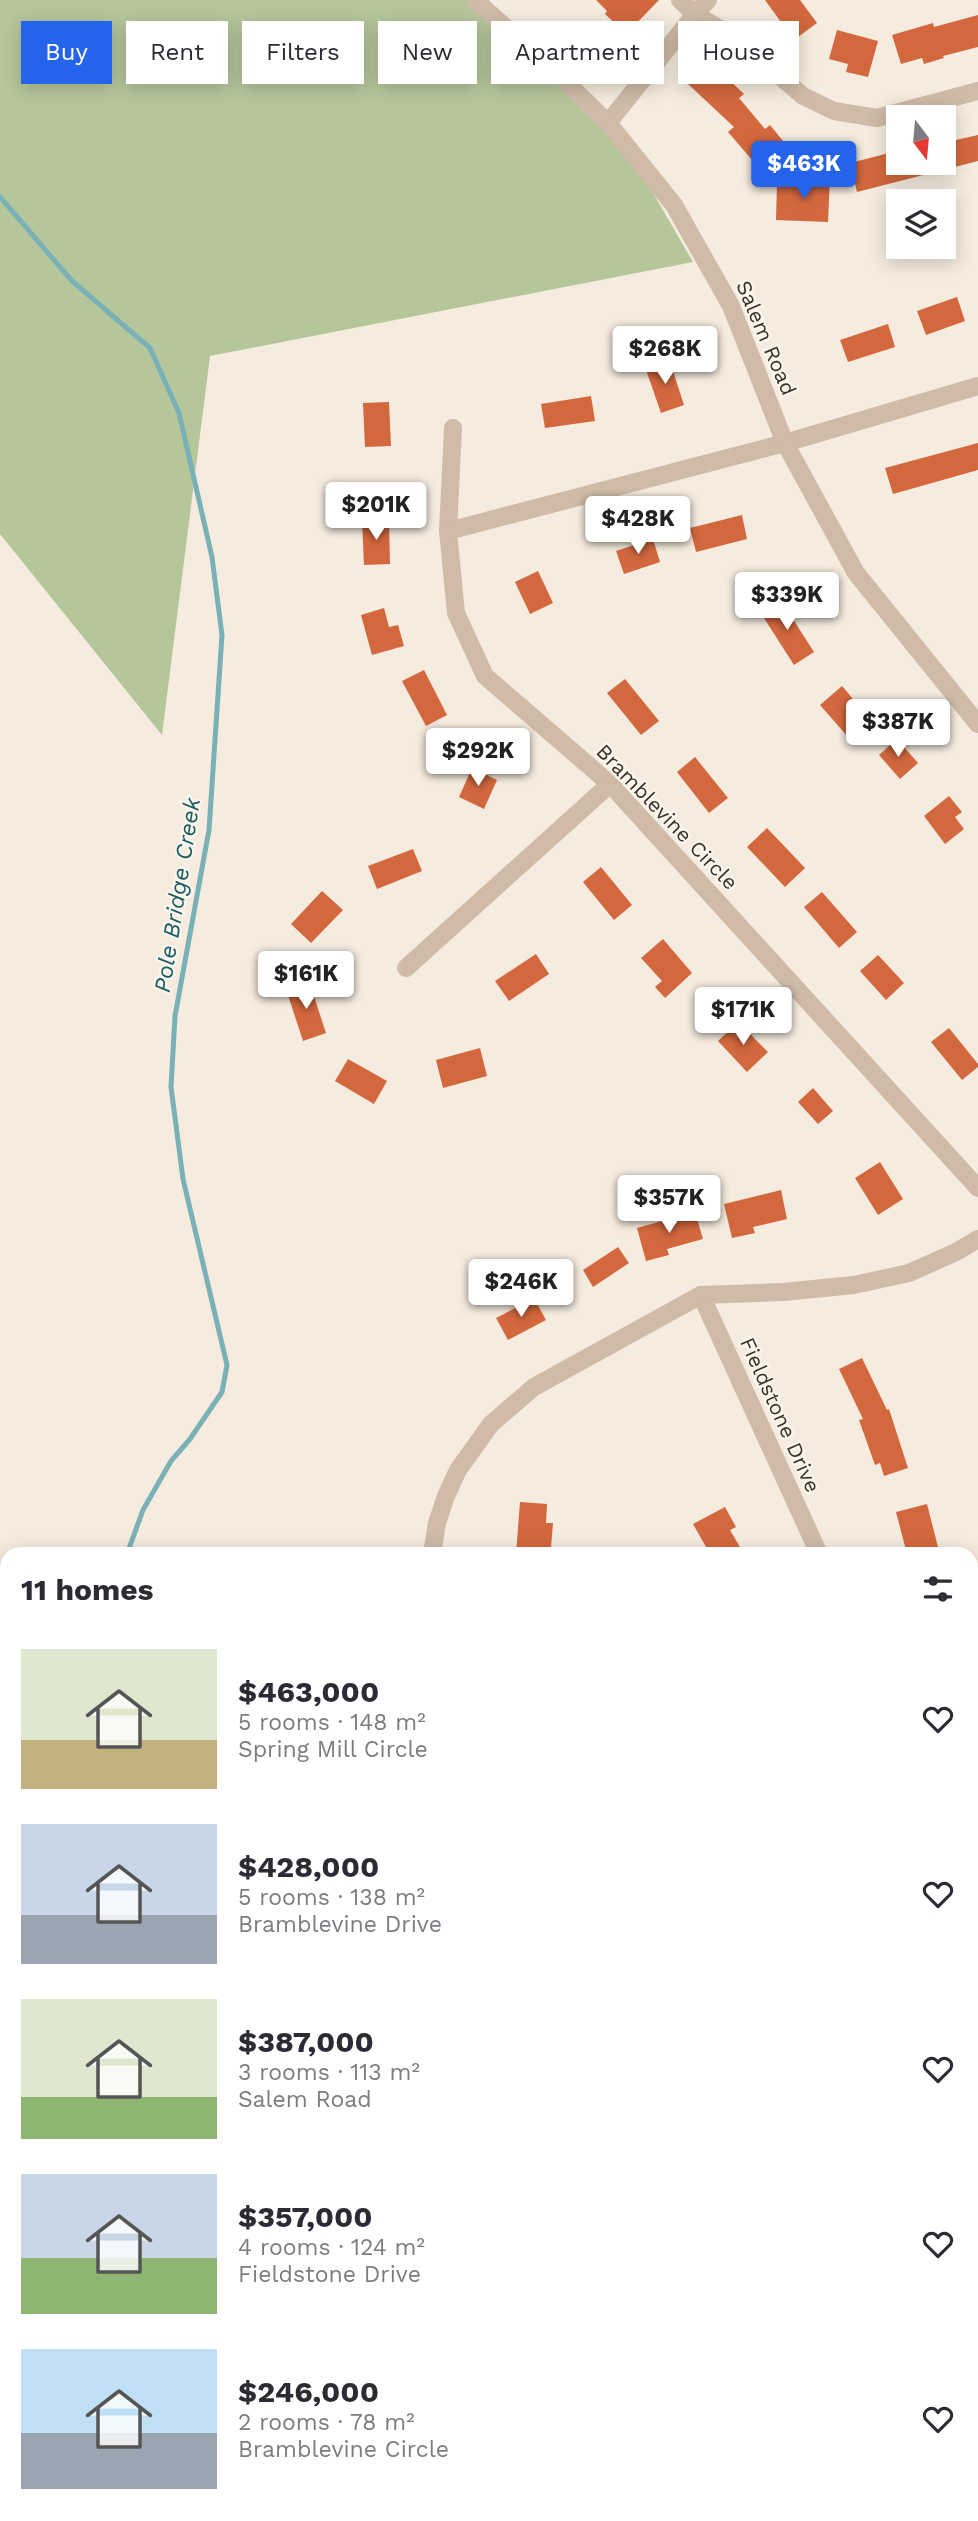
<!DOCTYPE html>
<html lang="en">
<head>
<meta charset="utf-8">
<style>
	:root { --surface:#fff; --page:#f7f7f7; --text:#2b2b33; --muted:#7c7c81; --accent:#2563eb }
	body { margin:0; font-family:"Work Sans",sans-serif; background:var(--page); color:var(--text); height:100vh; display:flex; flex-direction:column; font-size:26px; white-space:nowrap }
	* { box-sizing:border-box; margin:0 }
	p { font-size:23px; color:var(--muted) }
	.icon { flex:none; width:38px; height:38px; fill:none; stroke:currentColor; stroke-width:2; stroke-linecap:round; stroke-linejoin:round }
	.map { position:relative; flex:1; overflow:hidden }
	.details { position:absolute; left:0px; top:1547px; width:978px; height:975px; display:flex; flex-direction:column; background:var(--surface); border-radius:21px 21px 0 0; box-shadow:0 4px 18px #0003 }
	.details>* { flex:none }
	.hud { position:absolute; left:21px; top:21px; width:936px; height:63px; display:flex; gap:14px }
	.needle { width:46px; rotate:164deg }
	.buttons { position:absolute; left:886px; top:105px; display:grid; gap:14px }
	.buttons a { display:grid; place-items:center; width:70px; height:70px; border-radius:0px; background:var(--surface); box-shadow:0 4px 18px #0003; font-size:35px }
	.price { position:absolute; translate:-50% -60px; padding:0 16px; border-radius:7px; background:#fff; color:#222; font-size:23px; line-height:46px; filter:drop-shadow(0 2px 4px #0008) }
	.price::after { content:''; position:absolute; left:50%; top:42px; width:21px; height:16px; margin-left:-10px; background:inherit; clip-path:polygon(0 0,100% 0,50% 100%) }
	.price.active { background:var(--accent); color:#fff }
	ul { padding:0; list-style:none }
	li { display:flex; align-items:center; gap:21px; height:175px; padding:0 21px }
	li span { display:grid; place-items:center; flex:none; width:196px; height:140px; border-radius:0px; color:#555 }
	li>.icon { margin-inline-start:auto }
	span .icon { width:84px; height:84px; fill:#fffc; stroke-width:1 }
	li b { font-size:30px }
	h2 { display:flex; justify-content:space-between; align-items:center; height:84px; padding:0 21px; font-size:30px }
	.pill { padding:0 24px; border-radius:0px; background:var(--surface); box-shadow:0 4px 18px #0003; font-size:24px; line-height:63px }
	.pill.active { background:var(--accent); color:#fff }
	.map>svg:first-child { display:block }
	.green { fill:#b6c69b }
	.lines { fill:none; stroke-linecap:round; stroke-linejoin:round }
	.stream { stroke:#79b1b6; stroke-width:5 }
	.building { fill:#d3683e }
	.minor { stroke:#cfbba8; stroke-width:18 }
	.tertiary { stroke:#cfbba8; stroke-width:18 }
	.labels { text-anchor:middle; stroke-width:5; stroke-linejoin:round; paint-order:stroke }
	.street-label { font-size:21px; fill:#3b2f29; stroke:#fcf5eb }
	.water-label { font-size:23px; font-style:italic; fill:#195b62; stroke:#fcf5eb }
</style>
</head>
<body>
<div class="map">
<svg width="978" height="2521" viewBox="0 0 978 2521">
	<rect width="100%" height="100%" fill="#f5ebde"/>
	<polygon class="green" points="0,0 472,0 627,148 693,262 210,356 162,735 0,534"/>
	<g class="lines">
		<g class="stream">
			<polyline points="0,197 72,281 150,348 179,413 212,557 222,635 209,830 175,1016 171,1087 183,1179 227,1365 222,1392 190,1439 171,1461 143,1510 127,1554"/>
			<polyline points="396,2515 398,2521"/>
		</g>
	</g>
	<g class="building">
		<polygon points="596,0 659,0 626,34 605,14 607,11"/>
		<polygon points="765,0 800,0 817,23 794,40"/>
		<polygon points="978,15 978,47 943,56 944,58 924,64 922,58 901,64 892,35 933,23 934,27"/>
		<polygon points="837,30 878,41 868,77 846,72 848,64 829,59"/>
		<polygon points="709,61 744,94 739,98 765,129 770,125 783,141 759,161 753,161 728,132 734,127 688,84"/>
		<polygon points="949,113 956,140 978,135 978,161 857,192 850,163 893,152 896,163 943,163 943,114"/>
		<polygon points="808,176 830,177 828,222 776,220 777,184 808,185"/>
		<polygon points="957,297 965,321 926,335 917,311"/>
		<polygon points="888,324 895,347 848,362 840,340"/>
		<polygon points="669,359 684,405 661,413 645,367"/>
		<polygon points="591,396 595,421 545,428 541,404"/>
		<polygon points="389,402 391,446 365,447 363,403"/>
		<polygon points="978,443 978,470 893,494 885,468"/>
		<polygon points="742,515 747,539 696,552 690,528"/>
		<polygon points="362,520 389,520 390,564 364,565"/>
		<polygon points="653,539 660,562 624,574 616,551"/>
		<polygon points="538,571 553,603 530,614 515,582"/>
		<polygon points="780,599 814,652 794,665 760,612"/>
		<polygon points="384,608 389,627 398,625 404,646 372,655 361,615"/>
		<polygon points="424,670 447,715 426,726 402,681"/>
		<polygon points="625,679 659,721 641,735 607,693"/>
		<polygon points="842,686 870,719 848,737 820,705"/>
		<polygon points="897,739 918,763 900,779 879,755"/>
		<polygon points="695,757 728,798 709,813 677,772"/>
		<polygon points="472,768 497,780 484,809 459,797"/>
		<polygon points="949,796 962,812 955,817 964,829 945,844 924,816"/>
		<polygon points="767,828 805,868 785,887 747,847"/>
		<polygon points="413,849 422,871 377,889 368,866"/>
		<polygon points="601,867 632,905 614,920 583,882"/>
		<polygon points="322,891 343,910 311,943 291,924"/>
		<polygon points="822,892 857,932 839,948 804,907"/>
		<polygon points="663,939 692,973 665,998 655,987 662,981 641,958"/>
		<polygon points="536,954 549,974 509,1001 495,981"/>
		<polygon points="878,955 904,983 886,1000 860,971"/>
		<polygon points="309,981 326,1033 303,1041 286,989"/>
		<polygon points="738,1022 768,1052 747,1072 718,1041"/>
		<polygon points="949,1028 978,1064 978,1067 962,1080 931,1042"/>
		<polygon points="480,1048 487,1076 443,1088 436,1060"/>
		<polygon points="348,1059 387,1081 374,1104 335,1081"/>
		<polygon points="813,1088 833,1111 818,1124 798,1102"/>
		<polygon points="880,1162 903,1199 878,1215 855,1178"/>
		<polygon points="781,1190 787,1219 753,1227 755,1233 732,1238 724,1204"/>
		<polygon points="695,1212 703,1239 667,1249 669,1255 646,1261 637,1228"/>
		<polygon points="618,1247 629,1263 593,1287 583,1270"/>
		<polygon points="534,1298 546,1320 508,1340 496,1318"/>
		<polygon points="862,1358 887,1410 889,1409 908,1468 884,1476 880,1463 875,1465 859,1420 863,1419 839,1369"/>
		<polygon points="520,1502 547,1504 546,1523 553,1523 551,1548 544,1547 543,1554 516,1554"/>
		<polygon points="927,1504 939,1551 929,1554 907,1554 896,1512"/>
		<polygon points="725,1507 736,1527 730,1530 744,1554 710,1554 693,1524"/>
	</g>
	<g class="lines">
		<g class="minor">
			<polyline points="680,0 695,14 738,40 803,96 834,111 877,118 978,91"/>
			<polyline points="608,123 695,14 708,0"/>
			<polyline points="453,428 448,531 456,613 485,676 610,784 978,1188"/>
			<polyline points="448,531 785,443 978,386"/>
			<polyline points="406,968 610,784"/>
			<polyline points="701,1295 819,1554"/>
			<polyline points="432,1554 437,1523 446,1496 458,1470 491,1424 534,1387 701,1295 783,1292 854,1285 909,1273 956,1252 978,1239"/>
			<polyline points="971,1833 978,1841"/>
			<polyline points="971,2292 978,2290"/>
			<polyline points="632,2515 635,2521"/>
		</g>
		<polyline class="tertiary" points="475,0 569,85 608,123 674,205 731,306 785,443 856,573 978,724"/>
	</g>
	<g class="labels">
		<g class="street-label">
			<text transform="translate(766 338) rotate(67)" y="7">Salem Road</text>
			<text transform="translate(667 817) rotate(46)" y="7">Bramblevine Circle</text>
			<text transform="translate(780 1415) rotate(66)" y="7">Fieldstone Drive</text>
		</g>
		<g class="water-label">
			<text transform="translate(177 895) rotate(-81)" y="8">Pole Bridge Creek</text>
		</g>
	</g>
</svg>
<div class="buttons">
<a><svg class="needle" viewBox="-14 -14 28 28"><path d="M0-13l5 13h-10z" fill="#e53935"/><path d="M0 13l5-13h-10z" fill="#7c7c81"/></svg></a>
<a><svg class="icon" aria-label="layers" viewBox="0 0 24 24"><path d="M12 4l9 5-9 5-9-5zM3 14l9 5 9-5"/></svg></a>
</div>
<b class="price active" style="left:804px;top:201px">$463K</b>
<b class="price" style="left:665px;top:386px">$268K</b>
<b class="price" style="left:376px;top:542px">$201K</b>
<b class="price" style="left:638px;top:556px">$428K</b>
<b class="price" style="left:787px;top:632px">$339K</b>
<b class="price" style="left:898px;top:759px">$387K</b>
<b class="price" style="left:478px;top:788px">$292K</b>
<b class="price" style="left:306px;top:1011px">$161K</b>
<b class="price" style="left:743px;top:1047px">$171K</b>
<b class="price" style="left:669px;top:1235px">$357K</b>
<b class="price" style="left:521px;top:1319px">$246K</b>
<div class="hud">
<a class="pill active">Buy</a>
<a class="pill">Rent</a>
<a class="pill">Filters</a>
<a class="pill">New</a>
<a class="pill">Apartment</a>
<a class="pill">House</a>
</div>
<section class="details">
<h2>11 homes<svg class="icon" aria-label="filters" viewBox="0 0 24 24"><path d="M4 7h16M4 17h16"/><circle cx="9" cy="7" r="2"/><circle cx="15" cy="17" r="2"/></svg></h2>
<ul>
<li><span style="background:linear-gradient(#dfe7d0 65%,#c2b280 0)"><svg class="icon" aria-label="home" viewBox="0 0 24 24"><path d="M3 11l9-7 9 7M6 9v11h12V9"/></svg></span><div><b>$463,000</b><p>5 rooms · 148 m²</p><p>Spring Mill Circle</p></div><svg class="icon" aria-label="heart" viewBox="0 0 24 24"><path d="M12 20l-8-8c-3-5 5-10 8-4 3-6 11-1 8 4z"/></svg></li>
<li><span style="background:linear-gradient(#c9d6e8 65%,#9aa5b1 0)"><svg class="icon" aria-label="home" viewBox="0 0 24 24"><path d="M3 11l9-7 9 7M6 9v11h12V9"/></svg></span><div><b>$428,000</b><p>5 rooms · 138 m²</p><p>Bramblevine Drive</p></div><svg class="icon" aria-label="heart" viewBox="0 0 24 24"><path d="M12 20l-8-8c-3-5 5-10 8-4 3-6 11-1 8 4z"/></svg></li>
<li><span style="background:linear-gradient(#dfe7d0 70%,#8fb573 0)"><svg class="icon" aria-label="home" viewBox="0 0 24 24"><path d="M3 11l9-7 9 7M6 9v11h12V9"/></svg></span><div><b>$387,000</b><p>3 rooms · 113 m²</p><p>Salem Road</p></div><svg class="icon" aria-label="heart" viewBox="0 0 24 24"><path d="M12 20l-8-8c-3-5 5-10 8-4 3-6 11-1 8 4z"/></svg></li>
<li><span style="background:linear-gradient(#c9d6e8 60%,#8fb573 0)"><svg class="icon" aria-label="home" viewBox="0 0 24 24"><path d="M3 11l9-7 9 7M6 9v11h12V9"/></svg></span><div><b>$357,000</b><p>4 rooms · 124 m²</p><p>Fieldstone Drive</p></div><svg class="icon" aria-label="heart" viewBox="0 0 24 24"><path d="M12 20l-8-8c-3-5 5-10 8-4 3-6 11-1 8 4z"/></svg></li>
<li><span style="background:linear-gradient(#bfe0f5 60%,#9aa5b1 0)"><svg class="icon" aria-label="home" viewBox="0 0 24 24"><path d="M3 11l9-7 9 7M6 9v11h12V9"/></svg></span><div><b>$246,000</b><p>2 rooms · 78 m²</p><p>Bramblevine Circle</p></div><svg class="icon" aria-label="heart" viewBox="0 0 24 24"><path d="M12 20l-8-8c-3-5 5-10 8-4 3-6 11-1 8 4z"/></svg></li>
</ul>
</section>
</div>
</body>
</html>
